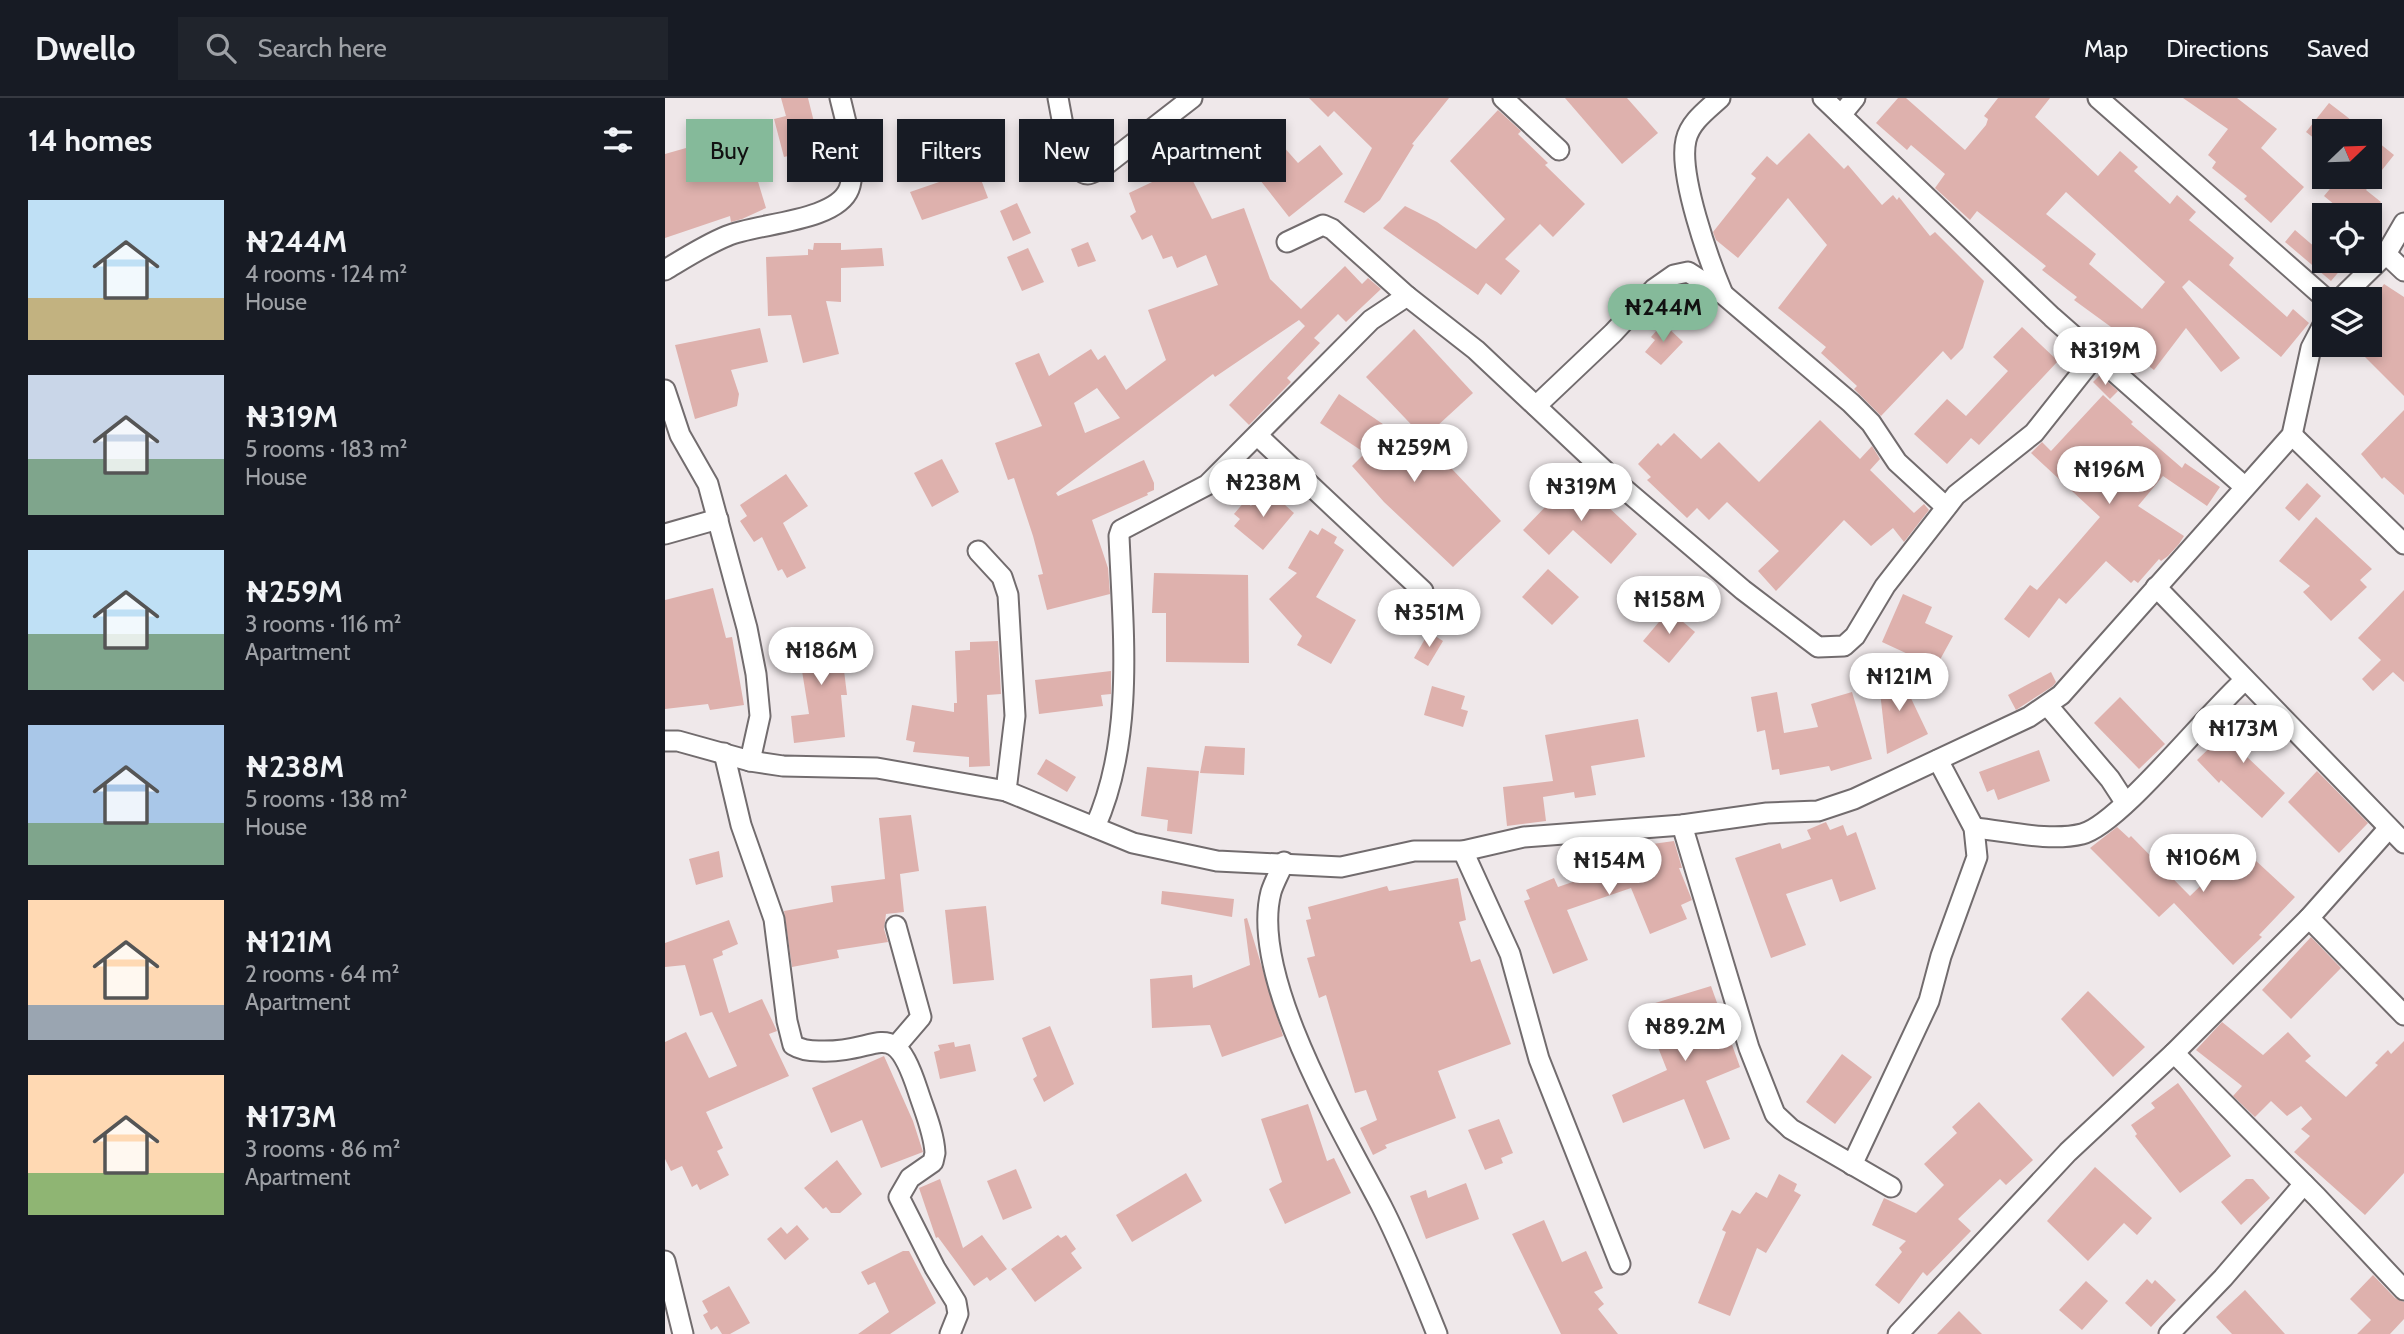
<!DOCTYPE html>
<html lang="en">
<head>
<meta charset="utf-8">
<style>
	:root { --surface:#171b24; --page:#20242c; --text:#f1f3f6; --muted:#9ea1a6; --line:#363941; --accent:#85ba9a }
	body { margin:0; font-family:Cabin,sans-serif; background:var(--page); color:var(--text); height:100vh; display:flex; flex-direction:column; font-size:26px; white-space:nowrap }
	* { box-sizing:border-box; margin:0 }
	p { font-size:23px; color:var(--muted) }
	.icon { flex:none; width:38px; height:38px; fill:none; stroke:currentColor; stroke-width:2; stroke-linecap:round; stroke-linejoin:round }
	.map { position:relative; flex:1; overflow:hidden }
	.panel { display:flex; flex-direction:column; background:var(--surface); width:665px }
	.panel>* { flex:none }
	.top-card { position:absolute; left:21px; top:21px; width:665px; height:63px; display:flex; gap:14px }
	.needle { width:46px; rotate:67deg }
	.controls { position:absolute; left:1647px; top:21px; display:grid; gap:14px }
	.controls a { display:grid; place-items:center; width:70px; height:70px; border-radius:0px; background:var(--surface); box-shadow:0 4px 10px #0003; font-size:35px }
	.price { position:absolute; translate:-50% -60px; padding:0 16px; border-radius:24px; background:#fff; color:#222; font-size:23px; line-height:46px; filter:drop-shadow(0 2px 4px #0008) }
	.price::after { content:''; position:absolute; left:50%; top:42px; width:21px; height:16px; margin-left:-10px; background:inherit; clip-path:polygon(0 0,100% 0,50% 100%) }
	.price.current { background:var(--accent); color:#111 }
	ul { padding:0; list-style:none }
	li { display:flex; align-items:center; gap:21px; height:175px; padding:0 28px }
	li span { display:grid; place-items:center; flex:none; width:196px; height:140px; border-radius:0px; color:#555 }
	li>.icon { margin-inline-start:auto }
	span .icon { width:84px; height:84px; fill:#fffc; stroke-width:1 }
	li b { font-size:30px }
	h2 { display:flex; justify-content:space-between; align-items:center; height:84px; padding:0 28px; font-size:30px }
	.pill { padding:0 24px; border-radius:0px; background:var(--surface); box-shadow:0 4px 10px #0003; font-size:24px; line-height:63px }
	.pill.current { background:var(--accent); color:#111 }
	header { display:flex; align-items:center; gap:42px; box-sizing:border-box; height:98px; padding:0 35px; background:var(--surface); border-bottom:2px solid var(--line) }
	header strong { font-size:33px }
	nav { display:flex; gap:38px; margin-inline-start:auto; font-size:24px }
	.search { width:490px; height:63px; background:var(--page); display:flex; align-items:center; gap:18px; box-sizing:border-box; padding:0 24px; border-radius:0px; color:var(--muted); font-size:26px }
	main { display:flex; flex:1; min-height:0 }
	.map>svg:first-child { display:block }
	.building { fill:#deb1ad; fill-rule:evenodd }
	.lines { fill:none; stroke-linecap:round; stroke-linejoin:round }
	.minor-casing { stroke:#726c6e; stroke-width:23 }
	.minor { stroke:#fff; stroke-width:19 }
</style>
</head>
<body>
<header>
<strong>Dwello</strong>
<div class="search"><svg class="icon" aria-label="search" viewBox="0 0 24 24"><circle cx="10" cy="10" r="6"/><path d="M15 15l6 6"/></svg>Search here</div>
<nav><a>Map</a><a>Directions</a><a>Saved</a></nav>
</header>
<main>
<section class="panel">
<h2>14 homes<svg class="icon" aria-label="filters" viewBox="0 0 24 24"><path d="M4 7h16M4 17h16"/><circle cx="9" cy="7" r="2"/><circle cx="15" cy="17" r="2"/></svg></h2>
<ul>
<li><span style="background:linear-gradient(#bfe0f5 70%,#c2b280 0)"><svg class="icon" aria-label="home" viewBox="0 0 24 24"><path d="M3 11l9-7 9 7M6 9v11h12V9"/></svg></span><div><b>₦244M</b><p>4 rooms · 124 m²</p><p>House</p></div></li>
<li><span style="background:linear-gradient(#c9d6e8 60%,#7fa58c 0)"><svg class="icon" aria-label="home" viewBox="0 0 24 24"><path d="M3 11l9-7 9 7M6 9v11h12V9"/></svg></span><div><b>₦319M</b><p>5 rooms · 183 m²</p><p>House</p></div></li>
<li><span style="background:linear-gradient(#bfe0f5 60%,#7fa58c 0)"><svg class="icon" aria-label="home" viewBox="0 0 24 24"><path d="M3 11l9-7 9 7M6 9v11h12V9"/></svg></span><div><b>₦259M</b><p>3 rooms · 116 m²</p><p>Apartment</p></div></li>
<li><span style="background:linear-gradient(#a9c7e8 70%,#7fa58c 0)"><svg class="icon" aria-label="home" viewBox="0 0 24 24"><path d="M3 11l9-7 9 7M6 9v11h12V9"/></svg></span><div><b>₦238M</b><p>5 rooms · 138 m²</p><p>House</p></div></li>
<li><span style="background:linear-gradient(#ffd9b3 75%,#9aa5b1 0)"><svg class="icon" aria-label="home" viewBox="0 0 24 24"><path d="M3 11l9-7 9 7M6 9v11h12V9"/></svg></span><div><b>₦121M</b><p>2 rooms · 64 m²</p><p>Apartment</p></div></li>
<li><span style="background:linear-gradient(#ffd9b3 70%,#8fb573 0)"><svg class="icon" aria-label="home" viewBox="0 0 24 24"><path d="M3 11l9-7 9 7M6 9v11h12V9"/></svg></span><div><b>₦173M</b><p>3 rooms · 86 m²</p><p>Apartment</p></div></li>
</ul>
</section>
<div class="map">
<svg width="1739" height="1236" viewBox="0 0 1739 1236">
	<rect width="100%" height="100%" fill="#efe8ea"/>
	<g class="building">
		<polygon points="116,0 143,0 151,32 146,33 150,51 119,59 109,21 121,18"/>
		<polygon points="644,0 784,0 747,46 749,47 715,102 699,115 679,104 707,50 669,13 663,19"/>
		<polygon points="900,0 962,0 993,35 957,66"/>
		<path d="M1233 0H1241L1300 52 1321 27 1323 21 1319 18 1333 0H1385L1370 19 1433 78 1455 53 1473 69 1469 73 1505 106 1512 97 1531 114 1524 122 1569 160 1564 167 1622 219 1628 211 1644 225 1616 259 1524 182 1517 189 1575 260 1556 274 1521 230 1489 272 1481 266 1470 276 1452 260 1457 252 1450 245 1457 237 1409 202 1412 199 1377 172 1381 168 1312 113 1305 122 1270 90 1280 76 1246 47 1242 52 1211 25ZM1401 94 1500 184 1477 211 1424 166 1431 156 1381 116Z"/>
		<polygon points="1518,0 1572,0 1612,31 1596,50 1639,89 1606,125 1579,101 1582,98 1547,70 1551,64 1543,57 1563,31"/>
		<polygon points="1664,5 1681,18 1699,33 1659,33 1659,48 1641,34"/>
		<polygon points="833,12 856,33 853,36 883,65 880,67 920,106 888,139 875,126 840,161 855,173 836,197 821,185 813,197 718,130 740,108 772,124 811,151 840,121 785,63"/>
		<polygon points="601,29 633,65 655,47 678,76 624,119 573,54"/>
		<polygon points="1144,35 1179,71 1183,67 1217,107 1228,97 1232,102 1234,99 1265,138 1270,134 1319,183 1298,250 1286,262 1278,253 1216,318 1189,291 1192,288 1156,255 1161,249 1113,210 1162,147 1123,100 1073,160 1051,142 1048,134 1091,80 1086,76 1102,58 1112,67"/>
		<polygon points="1704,37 1729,57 1701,92 1716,104 1705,117 1682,117 1659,98 1675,79 1704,79"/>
		<polygon points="42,44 48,64 62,59 71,83 91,77 101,110 77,121 66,124 65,118 0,140 0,56"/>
		<polygon points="312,71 323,100 257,122 245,94"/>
		<path d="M523 73 547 121 579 110 605 181 636 211 680 168 697 186 703 180 716 191 681 224 673 216 649 240 655 245 622 280 626 284 584 327 564 307 640 228 634 222 550 279 548 276 391 395 393 398 479 362 489 385V392L482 395 483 397 427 422 443 470 445 496 382 512 373 477 378 476 368 438 349 380 343 382 330 345 377 328 350 265 374 255 384 278 426 251 433 262 440 257 461 292 501 262 483 212 553 187 541 157 512 170 507 158 498 161 487 137 477 142 465 118 471 114 464 95 506 75 509 80ZM432 290 455 320 420 335 409 305Z"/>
		<polygon points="352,105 366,135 348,143 335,113"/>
		<polygon points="1630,132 1659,157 1659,163 1683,163 1666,183 1620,144"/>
		<polygon points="423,144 431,163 413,169 406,151"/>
		<polygon points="149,145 176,145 176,152 217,150 219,168 176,170 176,204 161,203 174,256 138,265 126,217 103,218 101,159 143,157 143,151 148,152"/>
		<polygon points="363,150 379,184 357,193 342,159"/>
		<polygon points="1719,186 1739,199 1739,298 1688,247 1704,247 1704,209"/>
		<polygon points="998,225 1018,244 996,267 980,254 990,242 986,239"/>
		<polygon points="1357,229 1393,263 1314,347 1306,340 1282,366 1249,336 1282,301 1301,318 1343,273 1328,259"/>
		<polygon points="95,230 103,264 66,272 74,296 72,308 30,321 10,247"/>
		<polygon points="749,231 808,295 759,340 701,279"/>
		<polygon points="1435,277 1453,293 1445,301 1428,284"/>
		<polygon points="674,296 766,359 771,354 836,423 788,469 719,404 687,368 700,355 655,325"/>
		<polygon points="1438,297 1468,324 1466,326 1517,370 1520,365 1555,389 1542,408 1498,378 1473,408 1519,438 1514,446 1503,458 1496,463 1494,461 1473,485 1469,482 1466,485 1441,463 1401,506 1394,500 1364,540 1339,521 1365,487 1372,492 1435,419 1366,355 1377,344 1386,353"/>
		<polygon points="1739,312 1739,397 1719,379 1717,381 1696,356"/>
		<polygon points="1155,322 1195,361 1207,348 1215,361 1205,372 1249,415 1259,406 1264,412 1239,444 1228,430 1206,448 1179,422 1111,493 1093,473 1114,453 1062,404 1044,422 1032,410 1022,420 982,382 986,379 973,366 993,345 996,348 1009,335 1036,361 1054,344 1094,384"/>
		<polygon points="277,361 294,394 267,409 249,375"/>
		<polygon points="121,376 143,408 118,425 141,470 122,480 117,471 113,473 97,439 89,444 75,423 82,418 75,407"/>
		<polygon points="910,378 972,436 946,466 908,432 884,457 858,432"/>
		<polygon points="1642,385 1656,398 1634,423 1620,410"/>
		<polygon points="601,390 629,415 598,452 569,428 575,421 569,416 580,403 586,408"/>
		<polygon points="1651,419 1707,471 1695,482 1702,489 1666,523 1638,494 1645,488 1614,463"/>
		<polygon points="657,430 672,439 669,445 679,452 651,499 691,522 666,566 632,547 637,538 604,501 632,475 623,470 645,432 653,437"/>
		<polygon points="883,471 914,499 887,527 857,499"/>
		<polygon points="489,475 583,477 584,565 501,564 501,515 487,515"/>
		<polygon points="48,490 61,540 67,539 79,607 45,612 43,606 0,611 0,502"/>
		<polygon points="1739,492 1739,584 1728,574 1708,593 1697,581 1716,562 1693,540"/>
		<polygon points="1238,496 1267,509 1260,525 1288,538 1271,569 1217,544"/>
		<polygon points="1004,512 1030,534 1004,565 978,543"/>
		<polygon points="174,531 182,597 176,597 180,639 129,645 126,618 144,616 131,536"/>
		<polygon points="764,534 778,543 763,568 749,560"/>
		<polygon points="333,543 336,596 322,597 325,668 304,669 304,659 248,654 250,644 241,642 247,607 289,614 289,605 292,605 290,553 305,552 305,544"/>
		<polygon points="446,573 446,596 436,597 438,608 374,616 370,582"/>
		<polygon points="1233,573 1263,636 1222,656 1213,576"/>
		<polygon points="1386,574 1391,584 1388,588 1351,612 1343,597"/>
		<polygon points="767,588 800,598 796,611 803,613 798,629 759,617"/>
		<polygon points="1112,594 1119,635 1153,629 1146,606 1187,594 1207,661 1166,673 1164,668 1115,677 1114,671 1107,672 1100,632 1092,634 1086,599"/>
		<polygon points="1455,599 1500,646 1474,671 1429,625"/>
		<polygon points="1583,613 1605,636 1581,658 1620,695 1597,720 1556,682 1554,685 1532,662"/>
		<polygon points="973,621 980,659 926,668 931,697 910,700 909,694 878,699 881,723 842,728 838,689 888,683 880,637"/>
		<polygon points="540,648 580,650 579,677 535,675"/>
		<polygon points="1374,652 1385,683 1333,702 1329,691 1322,694 1314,674"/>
		<polygon points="381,661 411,679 402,694 372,676"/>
		<polygon points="482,669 534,673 527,736 502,733 503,722 476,718"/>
		<polygon points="1652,673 1703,725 1674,755 1623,704"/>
		<polygon points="246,717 254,773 235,776 239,814 221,816 219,831 223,844 172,852 174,860 127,869 119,813 168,804 166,788 220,781 214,720"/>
		<polygon points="1161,724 1165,732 1178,727 1182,738 1191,734 1211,791 1175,804 1167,781 1121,796 1141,847 1106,860 1070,760 1115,745 1117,751 1146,741 1142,732"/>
		<polygon points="1452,729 1464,740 1466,738 1525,798 1576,749 1630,799 1594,837 1597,839 1568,867 1509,805 1494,819 1425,750"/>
		<polygon points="1009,743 1017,770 1014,770 1027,802 1016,807 1022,821 985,836 966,790 902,812 923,862 888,876 859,803 865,801 861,792 889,780 893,789 928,777 923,755"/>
		<polygon points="54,753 58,779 31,787 24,761"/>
		<polygon points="793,780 801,822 794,824 806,864 815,861 846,946 773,973 791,1020 720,1047 722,1050 708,1057 695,1030 712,1022 701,992 690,995 661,897 654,900 642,860 650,858 641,822 646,821 643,809 722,788 724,793"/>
		<polygon points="497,793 569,801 567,819 496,806"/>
		<polygon points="321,808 329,882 288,886 280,812"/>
		<polygon points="582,820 618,938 557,959 545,927 487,930 485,881 527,877 528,890 585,867 579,821"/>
		<polygon points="64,822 73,846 57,853 58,857 48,861 64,915 97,901 112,933 104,936 124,978 41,1014 58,1050 52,1053 64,1077 35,1092 32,1086 27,1089 17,1068 6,1073 0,1061 0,944 21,934 44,980 72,968 47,914 35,918 20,867 0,869 0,845"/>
		<polygon points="1646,839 1676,870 1626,921 1597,892"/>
		<polygon points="1046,888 1075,969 1041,983 1065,1041 1039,1051 1019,1001 958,1025 947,997 1002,972 977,909"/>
		<polygon points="1423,893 1480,949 1448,979 1396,921"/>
		<polygon points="1557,924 1598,957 1623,934 1646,958 1640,963 1681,999 1713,967 1710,965 1723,952 1726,956 1739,943 1739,1075 1700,1117 1629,1054 1645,1038 1636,1031 1647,1021 1636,1008 1622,1018 1606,1003 1590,1019 1568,998 1577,988 1531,952"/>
		<polygon points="385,928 409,986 379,1004 368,981 372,978 357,940"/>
		<polygon points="289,944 290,949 305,946 311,973 275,981 269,954 275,952 273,947"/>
		<polygon points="1177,956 1207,979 1170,1026 1141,1004"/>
		<polygon points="219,958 248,1023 258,1054 216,1070 197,1022 166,1035 147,990"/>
		<polygon points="1513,985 1566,1058 1515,1095 1470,1038 1472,1036 1466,1027 1490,1010 1486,1005"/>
		<polygon points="1314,1004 1368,1062 1341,1087 1335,1081 1293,1121 1306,1133 1262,1178 1258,1174 1234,1206 1210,1187 1237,1154 1234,1150 1241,1143 1207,1127 1219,1100 1251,1115 1279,1087 1259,1066 1292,1035 1287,1029"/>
		<polygon points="643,1006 662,1063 669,1060 686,1095 620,1126 604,1091 617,1084 596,1021"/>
		<polygon points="834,1021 848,1055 836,1060 838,1065 820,1072 803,1032"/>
		<polygon points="172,1062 197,1096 175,1115 166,1115 161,1109 158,1111 139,1090"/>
		<polygon points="1430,1069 1487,1120 1472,1137 1459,1125 1423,1163 1382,1123"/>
		<polygon points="351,1071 367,1110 338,1122 322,1083"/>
		<polygon points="521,1075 537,1103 467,1144 451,1117"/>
		<polygon points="1114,1076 1132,1086 1129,1093 1136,1097 1101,1155 1092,1150 1065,1218 1033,1205 1061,1134 1057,1132 1067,1112 1075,1116 1091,1094 1102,1100"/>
		<polygon points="275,1081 298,1150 317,1137 342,1171 325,1183 322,1179 309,1188 273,1139 271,1140 254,1090"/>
		<polygon points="1581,1081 1588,1081 1605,1100 1576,1127 1556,1104"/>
		<polygon points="801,1085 814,1121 761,1141 745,1098 761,1092 763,1100"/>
		<polygon points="879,1122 897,1164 921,1153 938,1190 929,1194 939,1206 933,1211 953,1236 896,1236 847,1136"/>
		<polygon points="132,1127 144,1141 120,1162 102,1141 116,1129 122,1136"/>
		<polygon points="393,1137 396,1140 401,1137 411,1151 406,1155 417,1170 370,1204 346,1171"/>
		<polygon points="238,1153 244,1153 271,1205 225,1236 193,1236 224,1214 210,1184 203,1187 196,1174"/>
		<polygon points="1708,1177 1730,1200 1739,1204 1739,1221 1725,1236 1692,1236 1706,1222 1685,1201"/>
		<polygon points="1482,1181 1487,1186 1490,1182 1511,1202 1486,1229 1460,1205"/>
		<polygon points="1421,1183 1443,1203 1417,1232 1394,1212"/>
		<polygon points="64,1188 85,1225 65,1236 57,1236 52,1228 46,1232 38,1217 43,1214 37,1203"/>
		<polygon points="1580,1192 1620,1236 1567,1236 1551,1219"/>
		<polygon points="1294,1213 1317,1236 1272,1236"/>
	</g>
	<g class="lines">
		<defs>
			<g id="minor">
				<path d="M393 0C396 14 404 77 423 76 427 76 434 71 438 69L527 0"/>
				<polyline points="838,0 894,52"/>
				<path d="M1055 0C1042 12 1025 24 1021 42 1013 76 1044 163 1058 196"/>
				<polyline points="1158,0 1387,219 1580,389"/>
				<polyline points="1433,0 1661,201"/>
				<polyline points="1176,17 1190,0"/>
				<polyline points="622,144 658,127 667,131 742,198 811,252 957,389 1078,492 1153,549 1179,548 1190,538 1220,488 1291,397 1369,335 1430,258"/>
				<polyline points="1721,156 1739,173"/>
				<path d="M0 172C20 160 40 147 62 138 92 125 171 124 184 91 192 71 181 21 175 0"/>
				<polyline points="1675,201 1721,156 1739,125"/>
				<polyline points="0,292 15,337 43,386 82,530 91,576 95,618 85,663"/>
				<polyline points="871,308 948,235 989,191 1009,177 1023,174 1059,197 1186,305 1206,325 1232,364 1281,409"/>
				<polyline points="1627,337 1739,446"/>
				<polyline points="593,338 758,493"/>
				<polyline points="0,436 53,421"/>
				<polyline points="313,453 337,479 343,497 350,618 341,693"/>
				<polyline points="1491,489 1739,745"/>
				<polyline points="1383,608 1445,681 1460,704"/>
				<polyline points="0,643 13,643 85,663 118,668 212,670 341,693 468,745 552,763 676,769 749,753 798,753 859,739 1017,727 1102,715 1153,713 1189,701 1364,619 1396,597 1627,337 1646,250 1659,225"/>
				<path d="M59 655 76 727 109 821 122 923 128 947C136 952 145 953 154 953 216 956 227 914 253 993 259 1012 269 1034 270 1055L268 1064 245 1080 234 1099 270 1170 291 1204 293 1216 285 1236"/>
				<polyline points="1017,727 1084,950 1110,1016 1126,1031 1226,1089"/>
				<path d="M430 729C470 640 458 533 454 438L456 432 542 387 706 222 742 198"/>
				<path d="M1309 730C1342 733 1384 744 1417 736 1454 727 1544 613 1580 582"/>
				<polyline points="798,753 845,856 874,961 955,1166"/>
				<path d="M619 764C615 774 609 784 606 794 584 879 678 1034 717 1109 738 1150 755 1194 772 1236"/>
				<polyline points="1644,820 1739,917"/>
				<polyline points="231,828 256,919 232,947"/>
				<polyline points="1509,955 1652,1099 1739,1192"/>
				<polyline points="1187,1067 1264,903 1276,858 1312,759 1309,730 1273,662"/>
				<polyline points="0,1163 18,1236"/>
				<polyline points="1233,1236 1403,1054 1509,955 1644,820 1724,730"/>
				<polyline points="1504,1236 1558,1180 1639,1086"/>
			</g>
		</defs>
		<use href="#minor" class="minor-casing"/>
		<use href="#minor" class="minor"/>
	</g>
</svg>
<div class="controls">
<a><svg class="needle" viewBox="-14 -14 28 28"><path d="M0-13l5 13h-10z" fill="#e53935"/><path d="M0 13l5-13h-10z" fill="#9ea1a6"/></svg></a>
<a><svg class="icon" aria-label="locate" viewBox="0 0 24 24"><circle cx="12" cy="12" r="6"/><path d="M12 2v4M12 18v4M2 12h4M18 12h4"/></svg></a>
<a><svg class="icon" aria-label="layers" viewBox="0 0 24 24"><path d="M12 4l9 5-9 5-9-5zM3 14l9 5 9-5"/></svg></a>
</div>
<b class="price current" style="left:998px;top:246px">₦244M</b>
<b class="price" style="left:1440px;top:289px">₦319M</b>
<b class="price" style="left:749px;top:386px">₦259M</b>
<b class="price" style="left:1444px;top:408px">₦196M</b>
<b class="price" style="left:598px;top:421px">₦238M</b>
<b class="price" style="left:916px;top:425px">₦319M</b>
<b class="price" style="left:1004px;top:538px">₦158M</b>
<b class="price" style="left:764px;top:551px">₦351M</b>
<b class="price" style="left:156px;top:589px">₦186M</b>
<b class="price" style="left:1234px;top:615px">₦121M</b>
<b class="price" style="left:1578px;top:667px">₦173M</b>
<b class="price" style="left:1538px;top:796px">₦106M</b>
<b class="price" style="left:944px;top:799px">₦154M</b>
<b class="price" style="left:1020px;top:965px">₦89.2M</b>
<div class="top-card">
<a class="pill current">Buy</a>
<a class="pill">Rent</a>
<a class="pill">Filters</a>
<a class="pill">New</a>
<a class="pill">Apartment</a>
</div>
</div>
</main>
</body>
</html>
